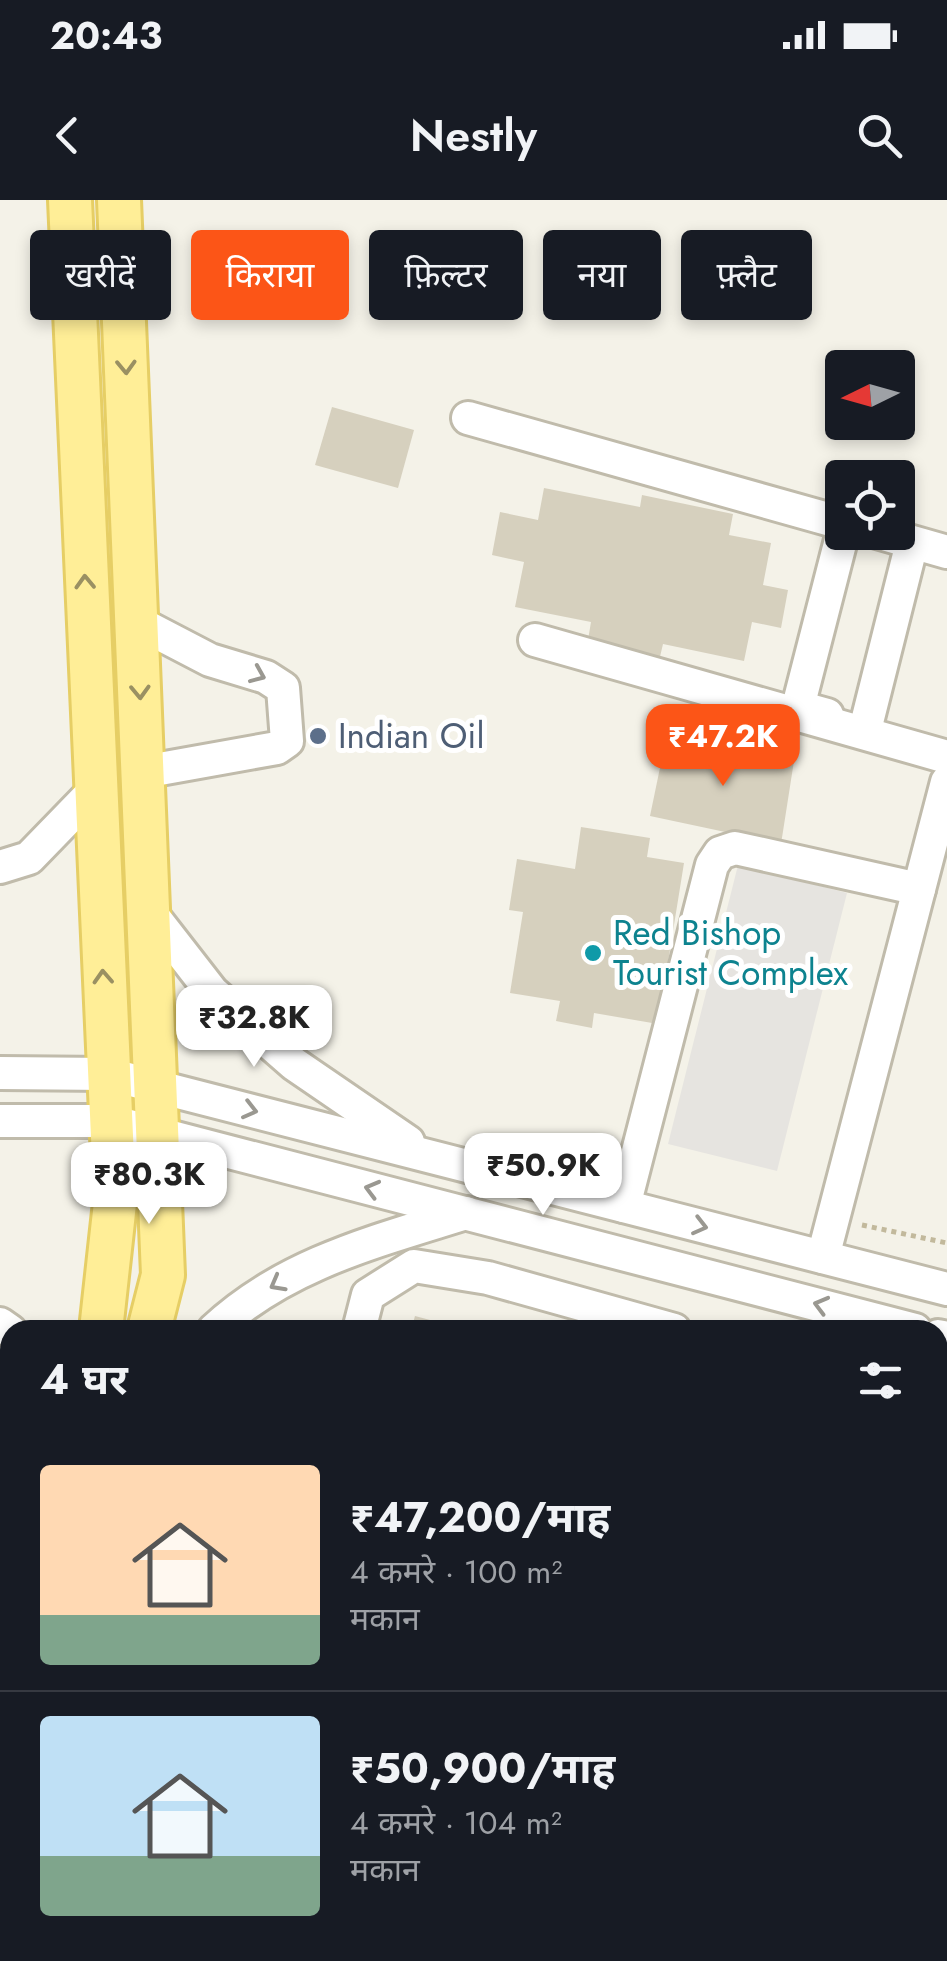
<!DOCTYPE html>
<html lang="hi">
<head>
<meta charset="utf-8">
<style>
	:root { --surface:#171b24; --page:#20242c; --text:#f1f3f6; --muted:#9ea1a6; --line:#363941; --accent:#fc5517 }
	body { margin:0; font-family:Jost,"Noto Sans Devanagari",sans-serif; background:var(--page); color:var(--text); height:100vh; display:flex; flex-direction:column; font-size:38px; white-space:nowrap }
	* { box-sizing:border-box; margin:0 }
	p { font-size:32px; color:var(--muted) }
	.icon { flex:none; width:55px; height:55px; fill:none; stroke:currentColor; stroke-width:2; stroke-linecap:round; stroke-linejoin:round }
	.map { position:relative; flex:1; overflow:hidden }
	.drawer { position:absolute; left:0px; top:1120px; width:948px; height:642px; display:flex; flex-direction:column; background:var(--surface); border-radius:30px 30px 0 0; box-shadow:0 5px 15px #0003 }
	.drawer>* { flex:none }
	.guide { position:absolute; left:30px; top:30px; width:888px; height:90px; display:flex; gap:20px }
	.needle { width:65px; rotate:265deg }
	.fabs { position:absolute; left:825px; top:150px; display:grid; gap:20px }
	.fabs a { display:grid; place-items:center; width:90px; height:90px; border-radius:10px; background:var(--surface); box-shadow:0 5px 15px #0003; font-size:50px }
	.price { position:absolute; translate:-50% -85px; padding:0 22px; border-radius:20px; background:#fff; color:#222; font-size:32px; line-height:65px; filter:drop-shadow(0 2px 5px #0008) }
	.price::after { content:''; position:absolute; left:50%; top:60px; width:30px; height:22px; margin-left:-15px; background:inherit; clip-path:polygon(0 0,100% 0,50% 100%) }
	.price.selected { background:var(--accent); color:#fff }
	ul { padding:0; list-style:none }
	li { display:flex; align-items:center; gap:30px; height:250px; padding:0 40px }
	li+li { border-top:2px solid var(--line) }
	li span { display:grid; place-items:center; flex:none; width:280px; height:200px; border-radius:10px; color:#555 }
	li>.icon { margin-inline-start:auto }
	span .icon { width:120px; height:120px; fill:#fffc; stroke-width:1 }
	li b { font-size:42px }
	h2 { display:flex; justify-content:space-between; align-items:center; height:120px; padding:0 40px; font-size:42px }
	.chip { padding:0 35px; border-radius:10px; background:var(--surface); box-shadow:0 5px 15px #0003; font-size:35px; line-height:90px }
	.chip.selected { background:var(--accent); color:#fff }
	.status { display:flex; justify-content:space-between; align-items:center; height:70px; padding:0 50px; background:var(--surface); direction:ltr }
	.status svg { height:28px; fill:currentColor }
	header { display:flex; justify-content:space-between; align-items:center; height:130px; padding:0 40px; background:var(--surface); font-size:45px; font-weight:600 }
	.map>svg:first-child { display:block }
	.parking { fill:#e6e4e0 }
	.building { fill:#d6d0be }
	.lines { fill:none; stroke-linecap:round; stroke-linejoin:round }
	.minor-casing { stroke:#c0bbab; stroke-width:38 }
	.major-casing { stroke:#e6ce65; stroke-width:48 }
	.path { stroke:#c2b99c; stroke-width:5; stroke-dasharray:5 5; stroke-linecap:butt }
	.minor { stroke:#fff; stroke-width:32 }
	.major { stroke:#ffee97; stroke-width:42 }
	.oneway { stroke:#9a9062 }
	.oneway2 { stroke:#9a9891 }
	.service-dot { fill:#5c6f8a; stroke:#fff; stroke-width:4 }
	.culture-dot { fill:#0f9aa8; stroke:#fff; stroke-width:4 }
	.labels { text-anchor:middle; stroke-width:10; stroke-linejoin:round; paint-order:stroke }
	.service-label { font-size:35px; fill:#4e5e75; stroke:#fff; text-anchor:start }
	.culture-label { font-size:35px; fill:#0d838f; stroke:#fff; text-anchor:start }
</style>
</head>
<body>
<div class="status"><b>20:43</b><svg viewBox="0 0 49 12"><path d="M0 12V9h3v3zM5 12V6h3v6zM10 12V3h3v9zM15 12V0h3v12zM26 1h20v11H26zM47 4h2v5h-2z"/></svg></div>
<header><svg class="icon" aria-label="back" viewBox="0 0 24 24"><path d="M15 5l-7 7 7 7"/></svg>Nestly<svg class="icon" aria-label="search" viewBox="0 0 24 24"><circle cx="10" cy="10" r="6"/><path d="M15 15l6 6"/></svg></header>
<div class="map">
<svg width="947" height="1761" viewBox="0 0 947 1761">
	<rect width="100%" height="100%" fill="#f4f2e8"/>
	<polygon class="parking" points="738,665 847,693 777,971 668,944"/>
	<g class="building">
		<polygon points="332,207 414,230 398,288 315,265"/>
		<polygon points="544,288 640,307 642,295 733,314 729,335 771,343 763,385 788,390 781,428 752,422 744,461 663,444 659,461 587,446 591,422 515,407 524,362 492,355 500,312 538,320"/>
		<polygon points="667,534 794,561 781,644 650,616"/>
		<polygon points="581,627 650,638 647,657 684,663 658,824 594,813 592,828 556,821 560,801 510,793 523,712 509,710 517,659 575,669"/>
		<polygon points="415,1116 464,1129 464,1130 411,1130"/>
		<polygon points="941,1732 947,1734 947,1761 934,1761"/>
		<polygon points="266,1752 353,1752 350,1761 263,1761"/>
		<polygon points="672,1752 741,1752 739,1761 670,1761"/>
		<polygon points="748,1752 801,1752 799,1761 746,1761"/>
		<polygon points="806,1752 862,1752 860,1761 804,1761"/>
		<polygon points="871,1752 926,1752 924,1761 869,1761"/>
	</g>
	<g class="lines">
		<defs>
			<g id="minor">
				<polyline points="468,218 842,323"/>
				<polyline points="877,332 947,352"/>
				<polyline points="137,422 210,460 266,477 283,488 287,541 277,548 143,572"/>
				<polyline points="535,440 947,557"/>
				<polyline points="827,515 798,507 843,332"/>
				<polyline points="866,526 912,343"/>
				<polyline points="0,667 29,658 94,591"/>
				<polyline points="149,711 212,792 294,864 408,942"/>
				<polyline points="0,873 108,874 947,1089"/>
				<polyline points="0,921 110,921 915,1130"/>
				<polyline points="624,1006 712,665 720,653 735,648 919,689"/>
				<polyline points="823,1057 947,582"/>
				<polyline points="0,1124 10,1131"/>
				<path d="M214 1130C284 1064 377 1041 466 1013"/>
				<polyline points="359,1130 368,1095 414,1066 488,1078 674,1130"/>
				<polyline points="938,1136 947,1138"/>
				<polyline points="938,1202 947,1205"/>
				<polyline points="938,1697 947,1699"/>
				<polyline points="197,1761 199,1752"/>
				<polyline points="515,1761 518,1752"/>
			</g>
			<g id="major">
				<polyline points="70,0 115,1003 101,1130"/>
				<polyline points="119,0 163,1075 149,1130"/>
				<polyline points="0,1520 10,1482"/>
				<polyline points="0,1697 10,1659"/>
			</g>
		</defs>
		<use href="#minor" class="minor-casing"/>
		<use href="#major" class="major-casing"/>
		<g class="path">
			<polyline points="862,1025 947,1043"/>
			<polyline points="76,1761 78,1752"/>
		</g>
		<use href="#minor" class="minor"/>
		<use href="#major" class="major"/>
	</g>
	<defs><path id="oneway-chevron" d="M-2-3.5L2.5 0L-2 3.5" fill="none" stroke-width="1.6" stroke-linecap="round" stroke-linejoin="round" transform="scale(2.5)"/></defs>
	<g class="oneway">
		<use href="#oneway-chevron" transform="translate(126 167) rotate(88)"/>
		<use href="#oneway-chevron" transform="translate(85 382) rotate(-92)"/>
		<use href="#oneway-chevron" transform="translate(140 492) rotate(88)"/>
		<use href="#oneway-chevron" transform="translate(103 777) rotate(-93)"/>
	</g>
	<g class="oneway2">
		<use href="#oneway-chevron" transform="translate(258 475) rotate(23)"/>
		<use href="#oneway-chevron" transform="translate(250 910) rotate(14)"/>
		<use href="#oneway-chevron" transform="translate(372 989) rotate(-165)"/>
		<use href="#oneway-chevron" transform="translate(700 1026) rotate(14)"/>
		<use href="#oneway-chevron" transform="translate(277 1084) rotate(151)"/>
		<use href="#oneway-chevron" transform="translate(821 1105) rotate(-165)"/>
	</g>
	<circle class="service-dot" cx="318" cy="536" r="10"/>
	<circle class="culture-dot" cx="593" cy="753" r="10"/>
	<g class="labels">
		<g class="service-label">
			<text x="338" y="548">Indian Oil</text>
		</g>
		<g class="culture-label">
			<text x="613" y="745">Red Bishop<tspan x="613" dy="40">Tourist Complex</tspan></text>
		</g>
	</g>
</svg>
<div class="fabs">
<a><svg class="needle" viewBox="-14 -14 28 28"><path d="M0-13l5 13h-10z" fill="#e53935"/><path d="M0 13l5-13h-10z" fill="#9ea1a6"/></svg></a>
<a><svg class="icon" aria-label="locate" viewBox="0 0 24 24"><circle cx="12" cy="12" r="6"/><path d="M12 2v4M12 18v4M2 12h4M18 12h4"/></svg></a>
</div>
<b class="price selected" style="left:723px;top:589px">₹47.2K</b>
<b class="price" style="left:254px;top:870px">₹32.8K</b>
<b class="price" style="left:543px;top:1018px">₹50.9K</b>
<b class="price" style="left:149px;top:1027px">₹80.3K</b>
<div class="guide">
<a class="chip">खरीदें</a>
<a class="chip selected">किराया</a>
<a class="chip">फ़िल्टर</a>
<a class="chip">नया</a>
<a class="chip">फ़्लैट</a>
</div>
<section class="drawer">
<h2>4 घर<svg class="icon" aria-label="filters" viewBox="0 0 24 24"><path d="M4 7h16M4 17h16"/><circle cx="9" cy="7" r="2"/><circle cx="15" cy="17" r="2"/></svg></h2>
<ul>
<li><span style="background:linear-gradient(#ffd9b3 75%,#7fa58c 0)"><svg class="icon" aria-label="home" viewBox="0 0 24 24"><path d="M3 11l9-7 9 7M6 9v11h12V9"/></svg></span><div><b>₹47,200/माह</b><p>4 कमरे · 100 m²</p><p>मकान</p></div></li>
<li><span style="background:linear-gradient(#bfe0f5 70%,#7fa58c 0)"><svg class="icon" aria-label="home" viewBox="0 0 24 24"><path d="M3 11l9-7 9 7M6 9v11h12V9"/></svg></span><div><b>₹50,900/माह</b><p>4 कमरे · 104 m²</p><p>मकान</p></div></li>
</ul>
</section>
</div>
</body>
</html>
